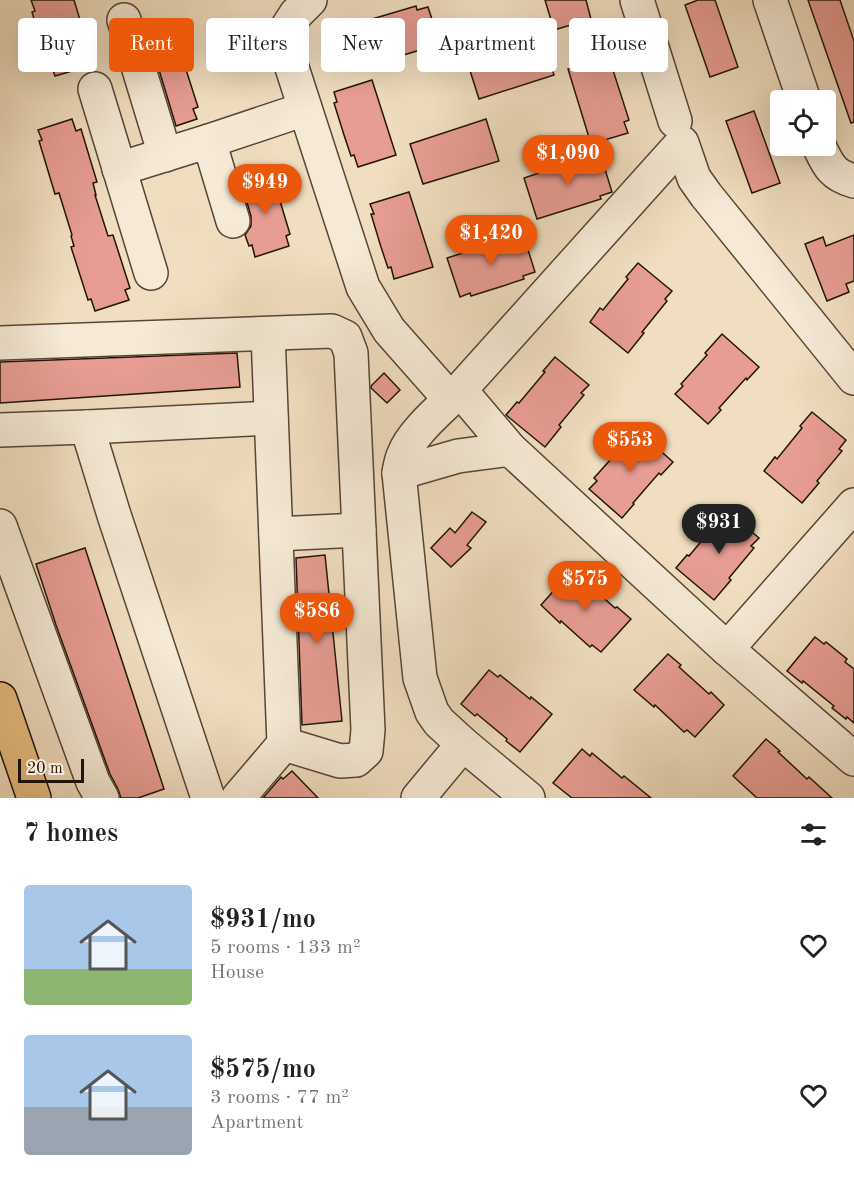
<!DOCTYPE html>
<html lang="en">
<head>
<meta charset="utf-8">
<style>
	:root { --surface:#fff; --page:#f2f2f2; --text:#222; --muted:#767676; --accent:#ea580c }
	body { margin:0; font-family:"Old Standard TT",serif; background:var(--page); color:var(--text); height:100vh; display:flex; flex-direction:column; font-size:22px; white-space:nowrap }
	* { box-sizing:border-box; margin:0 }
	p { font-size:20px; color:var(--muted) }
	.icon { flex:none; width:33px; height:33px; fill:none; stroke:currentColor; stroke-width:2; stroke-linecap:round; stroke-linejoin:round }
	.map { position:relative; height:798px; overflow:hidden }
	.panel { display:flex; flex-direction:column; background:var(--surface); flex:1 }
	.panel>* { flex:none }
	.banner { position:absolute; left:18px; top:18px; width:819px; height:54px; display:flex; gap:12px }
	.tools { position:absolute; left:770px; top:90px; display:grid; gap:12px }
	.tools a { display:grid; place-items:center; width:66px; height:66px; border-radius:6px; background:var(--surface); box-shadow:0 6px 24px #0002; font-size:30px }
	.scale { position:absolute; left:18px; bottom:15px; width:66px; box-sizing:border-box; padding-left:6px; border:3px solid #221409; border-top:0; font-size:16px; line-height:21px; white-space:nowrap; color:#221409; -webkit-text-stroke:4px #f6ead6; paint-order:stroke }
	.price { position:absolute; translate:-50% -51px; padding:0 14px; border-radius:21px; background:var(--accent); color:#fff; font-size:20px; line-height:39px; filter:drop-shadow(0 2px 3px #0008) }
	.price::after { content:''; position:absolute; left:50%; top:36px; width:18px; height:14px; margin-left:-9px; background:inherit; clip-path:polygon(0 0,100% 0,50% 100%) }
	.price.on { background:#222; color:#fff }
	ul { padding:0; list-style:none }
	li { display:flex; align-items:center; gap:18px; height:150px; padding:0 24px }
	li span { display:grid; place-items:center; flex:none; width:168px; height:120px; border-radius:6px; color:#555 }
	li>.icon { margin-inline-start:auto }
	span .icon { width:72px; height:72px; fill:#fffc; stroke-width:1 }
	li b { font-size:26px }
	h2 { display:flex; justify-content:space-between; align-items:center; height:72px; padding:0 24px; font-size:26px }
	.pill { padding:0 21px; border-radius:6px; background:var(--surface); box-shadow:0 6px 24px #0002; font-size:21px; line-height:54px }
	.pill.on { background:var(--accent); color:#fff }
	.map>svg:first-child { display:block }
	.building { fill:#e79d93; stroke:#221409; stroke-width:1.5 }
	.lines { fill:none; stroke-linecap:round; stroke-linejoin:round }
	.minor-casing { stroke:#564637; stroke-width:36 }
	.highway-casing { stroke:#221409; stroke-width:36 }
	.minor { stroke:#f6ead6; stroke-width:33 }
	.highway { stroke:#e8bf80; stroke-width:33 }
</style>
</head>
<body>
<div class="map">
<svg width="854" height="798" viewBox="0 0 854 798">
	<rect width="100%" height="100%" fill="#f1dec0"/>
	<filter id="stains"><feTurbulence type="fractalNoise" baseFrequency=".00333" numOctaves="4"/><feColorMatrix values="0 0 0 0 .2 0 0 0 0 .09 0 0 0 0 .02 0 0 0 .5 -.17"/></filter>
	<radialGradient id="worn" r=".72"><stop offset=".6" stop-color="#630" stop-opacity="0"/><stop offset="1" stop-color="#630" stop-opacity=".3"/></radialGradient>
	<g class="building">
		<polygon points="31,0 74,0 90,53 86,55 89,66 55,76 51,65 48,66 41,44 32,12 35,11"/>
		<polygon points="545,0 586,0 591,19 554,30"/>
		<polygon points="698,0 715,0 738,67 710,77 685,5"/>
		<polygon points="808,0 840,0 854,41 854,122 851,123"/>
		<polygon points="416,6 417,10 428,7 440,44 364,67 353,31 364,27 362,22"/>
		<polygon points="541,34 554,75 479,99 466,58"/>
		<polygon points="173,44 176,56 181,54 198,107 193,109 197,119 176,126 153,50"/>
		<polygon points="604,57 608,69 612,67 629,120 624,122 628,133 591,144 568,69"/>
		<polygon points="372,80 396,155 358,167 354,155 351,156 344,135 334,103 337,102 334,92"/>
		<polygon points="754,111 780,183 752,193 726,121"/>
		<polygon points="72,119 76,131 81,129 97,182 93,183 96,195 95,195 108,236 113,235 130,288 125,290 129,300 95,311 91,299 88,300 71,247 74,246 71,236 72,235 59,193 55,194 39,141 42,140 38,130"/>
		<polygon points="486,119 499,161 423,184 410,144"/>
		<polygon points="600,153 612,192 600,196 601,199 537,219 524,178"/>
		<polygon points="265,171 269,182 274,181 290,234 286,236 289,246 255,257 252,245 249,246 245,235 251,226 251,216 240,179"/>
		<polygon points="409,192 433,267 394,279 391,267 388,268 381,247 371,214 374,214 370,204"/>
		<polygon points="523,234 535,272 523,276 524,279 503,286 471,296 470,293 460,297 447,258"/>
		<polygon points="854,235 854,281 846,284 849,292 827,301 805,244 823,237 826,246"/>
		<polygon points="638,263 672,291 665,299 667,301 642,332 644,333 628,353 590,322 600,308 603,310 628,279 626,277"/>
		<polygon points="722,334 759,367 747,380 746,378 719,408 721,410 708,424 675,394 683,386 681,384 707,355 705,353"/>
		<polygon points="237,353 240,387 0,403 0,362"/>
		<polygon points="555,357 589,385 581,393 584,395 559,425 561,427 545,447 506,415 517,402 519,403 545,372 543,371"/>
		<polygon points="384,373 400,390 387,403 371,388 371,386"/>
		<polygon points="812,412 846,440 839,449 842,451 817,481 819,483 802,503 764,471 775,457 777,459 802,428 800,426"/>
		<polygon points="636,429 673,462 661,475 659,473 633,503 634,504 622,518 589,489 597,481 594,478 620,449 619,448"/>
		<polygon points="725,509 759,538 751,546 754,548 729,578 731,580 714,600 676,568 687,555 689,556 714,526 713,524"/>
		<polygon points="472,512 486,522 467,545 471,548 451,567 431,548 450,528 455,533"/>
		<polygon points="85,548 164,789 138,798 121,798 118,789 110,774 56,625 36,564"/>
		<polygon points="325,555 342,721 302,725 296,558"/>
		<polygon points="574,568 587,580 586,582 615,608 617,607 631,619 601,652 592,645 590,647 561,621 560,623 541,605"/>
		<polygon points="815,637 824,644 826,642 847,659 845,662 854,669 854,723 847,717 846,719 832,708 834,706 803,681 802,683 787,671"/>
		<polygon points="668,654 681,665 679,667 709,694 711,692 724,705 695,737 687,730 684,732 655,705 654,707 634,690"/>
		<polygon points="489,670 498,677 500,675 530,699 531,697 552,714 520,752 506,741 507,739 477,714 475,716 461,704"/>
		<polygon points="766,739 780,751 778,752 807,779 809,777 832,798 757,798 733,776"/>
		<polygon points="582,749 590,756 592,753 622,778 624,776 651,798 572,798 553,783"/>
		<polygon points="292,771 318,798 263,798 281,777 283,779"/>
	</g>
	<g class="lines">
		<defs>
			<g id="minor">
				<polyline points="310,0 296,14 287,28 284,43 363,287 389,330 441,389"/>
				<polyline points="637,0 675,121"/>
				<polyline points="770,0 804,100"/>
				<polyline points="124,20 165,155"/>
				<polyline points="95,89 151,273"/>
				<polyline points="209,141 233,221"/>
				<path d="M819 146C828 165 832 175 854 181"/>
				<polyline points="119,169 209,141 305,109"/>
				<polyline points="0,343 332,331 345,337 351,353 368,730 366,751 356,760 340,761 284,744"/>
				<polyline points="460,390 510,449 727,649 854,759"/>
				<polyline points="87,427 271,418"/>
				<polyline points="0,430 87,427 114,515 208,798"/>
				<polyline points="399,473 458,456 510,449"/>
				<polyline points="0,526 93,782 102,798"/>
				<polyline points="276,534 359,530"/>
				<polyline points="727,649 854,505"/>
				<polyline points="238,798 284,744 268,334"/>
				<polyline points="418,798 463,744"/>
				<path d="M528 798 463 744 439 722 432 712 420 678 399 473C400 467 401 460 404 454 412 432 443 407 460 390L682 143 694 178 706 195 854 378"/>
			</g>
			<polyline id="highway" points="0,699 34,798"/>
		</defs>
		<use href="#minor" class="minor-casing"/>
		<use href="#highway" class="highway-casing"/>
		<use href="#minor" class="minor"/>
		<use href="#highway" class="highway"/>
	</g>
	<rect width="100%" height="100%" filter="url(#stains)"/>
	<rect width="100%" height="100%" fill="url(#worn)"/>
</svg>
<div class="tools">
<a><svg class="icon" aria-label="locate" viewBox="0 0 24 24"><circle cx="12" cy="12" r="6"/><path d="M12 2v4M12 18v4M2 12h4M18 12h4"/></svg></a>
</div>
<div class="scale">20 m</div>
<b class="price" style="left:568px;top:186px">$1,090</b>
<b class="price" style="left:265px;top:215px">$949</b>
<b class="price" style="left:491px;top:266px">$1,420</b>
<b class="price" style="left:630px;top:473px">$553</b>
<b class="price on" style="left:719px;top:555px">$931</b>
<b class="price" style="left:585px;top:612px">$575</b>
<b class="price" style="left:317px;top:644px">$586</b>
<div class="banner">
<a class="pill">Buy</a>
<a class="pill on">Rent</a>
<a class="pill">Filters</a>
<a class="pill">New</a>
<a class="pill">Apartment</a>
<a class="pill">House</a>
</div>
</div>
<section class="panel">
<h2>7 homes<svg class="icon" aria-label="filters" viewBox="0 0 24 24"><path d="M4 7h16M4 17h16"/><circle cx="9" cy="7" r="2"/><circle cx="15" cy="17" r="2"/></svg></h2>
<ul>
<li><span style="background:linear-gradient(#a9c7e8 70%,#8fb573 0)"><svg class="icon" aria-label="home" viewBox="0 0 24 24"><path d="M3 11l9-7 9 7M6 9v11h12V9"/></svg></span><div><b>$931/mo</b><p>5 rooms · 133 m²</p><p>House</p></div><svg class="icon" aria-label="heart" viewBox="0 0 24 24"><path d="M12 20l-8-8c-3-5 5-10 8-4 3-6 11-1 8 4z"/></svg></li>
<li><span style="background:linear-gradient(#a9c7e8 60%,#9aa5b1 0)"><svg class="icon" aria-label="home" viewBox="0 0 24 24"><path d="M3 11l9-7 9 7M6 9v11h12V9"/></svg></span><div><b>$575/mo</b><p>3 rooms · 77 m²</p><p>Apartment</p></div><svg class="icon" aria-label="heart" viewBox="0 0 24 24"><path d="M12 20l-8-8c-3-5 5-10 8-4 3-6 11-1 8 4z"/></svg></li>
</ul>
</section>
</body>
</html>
